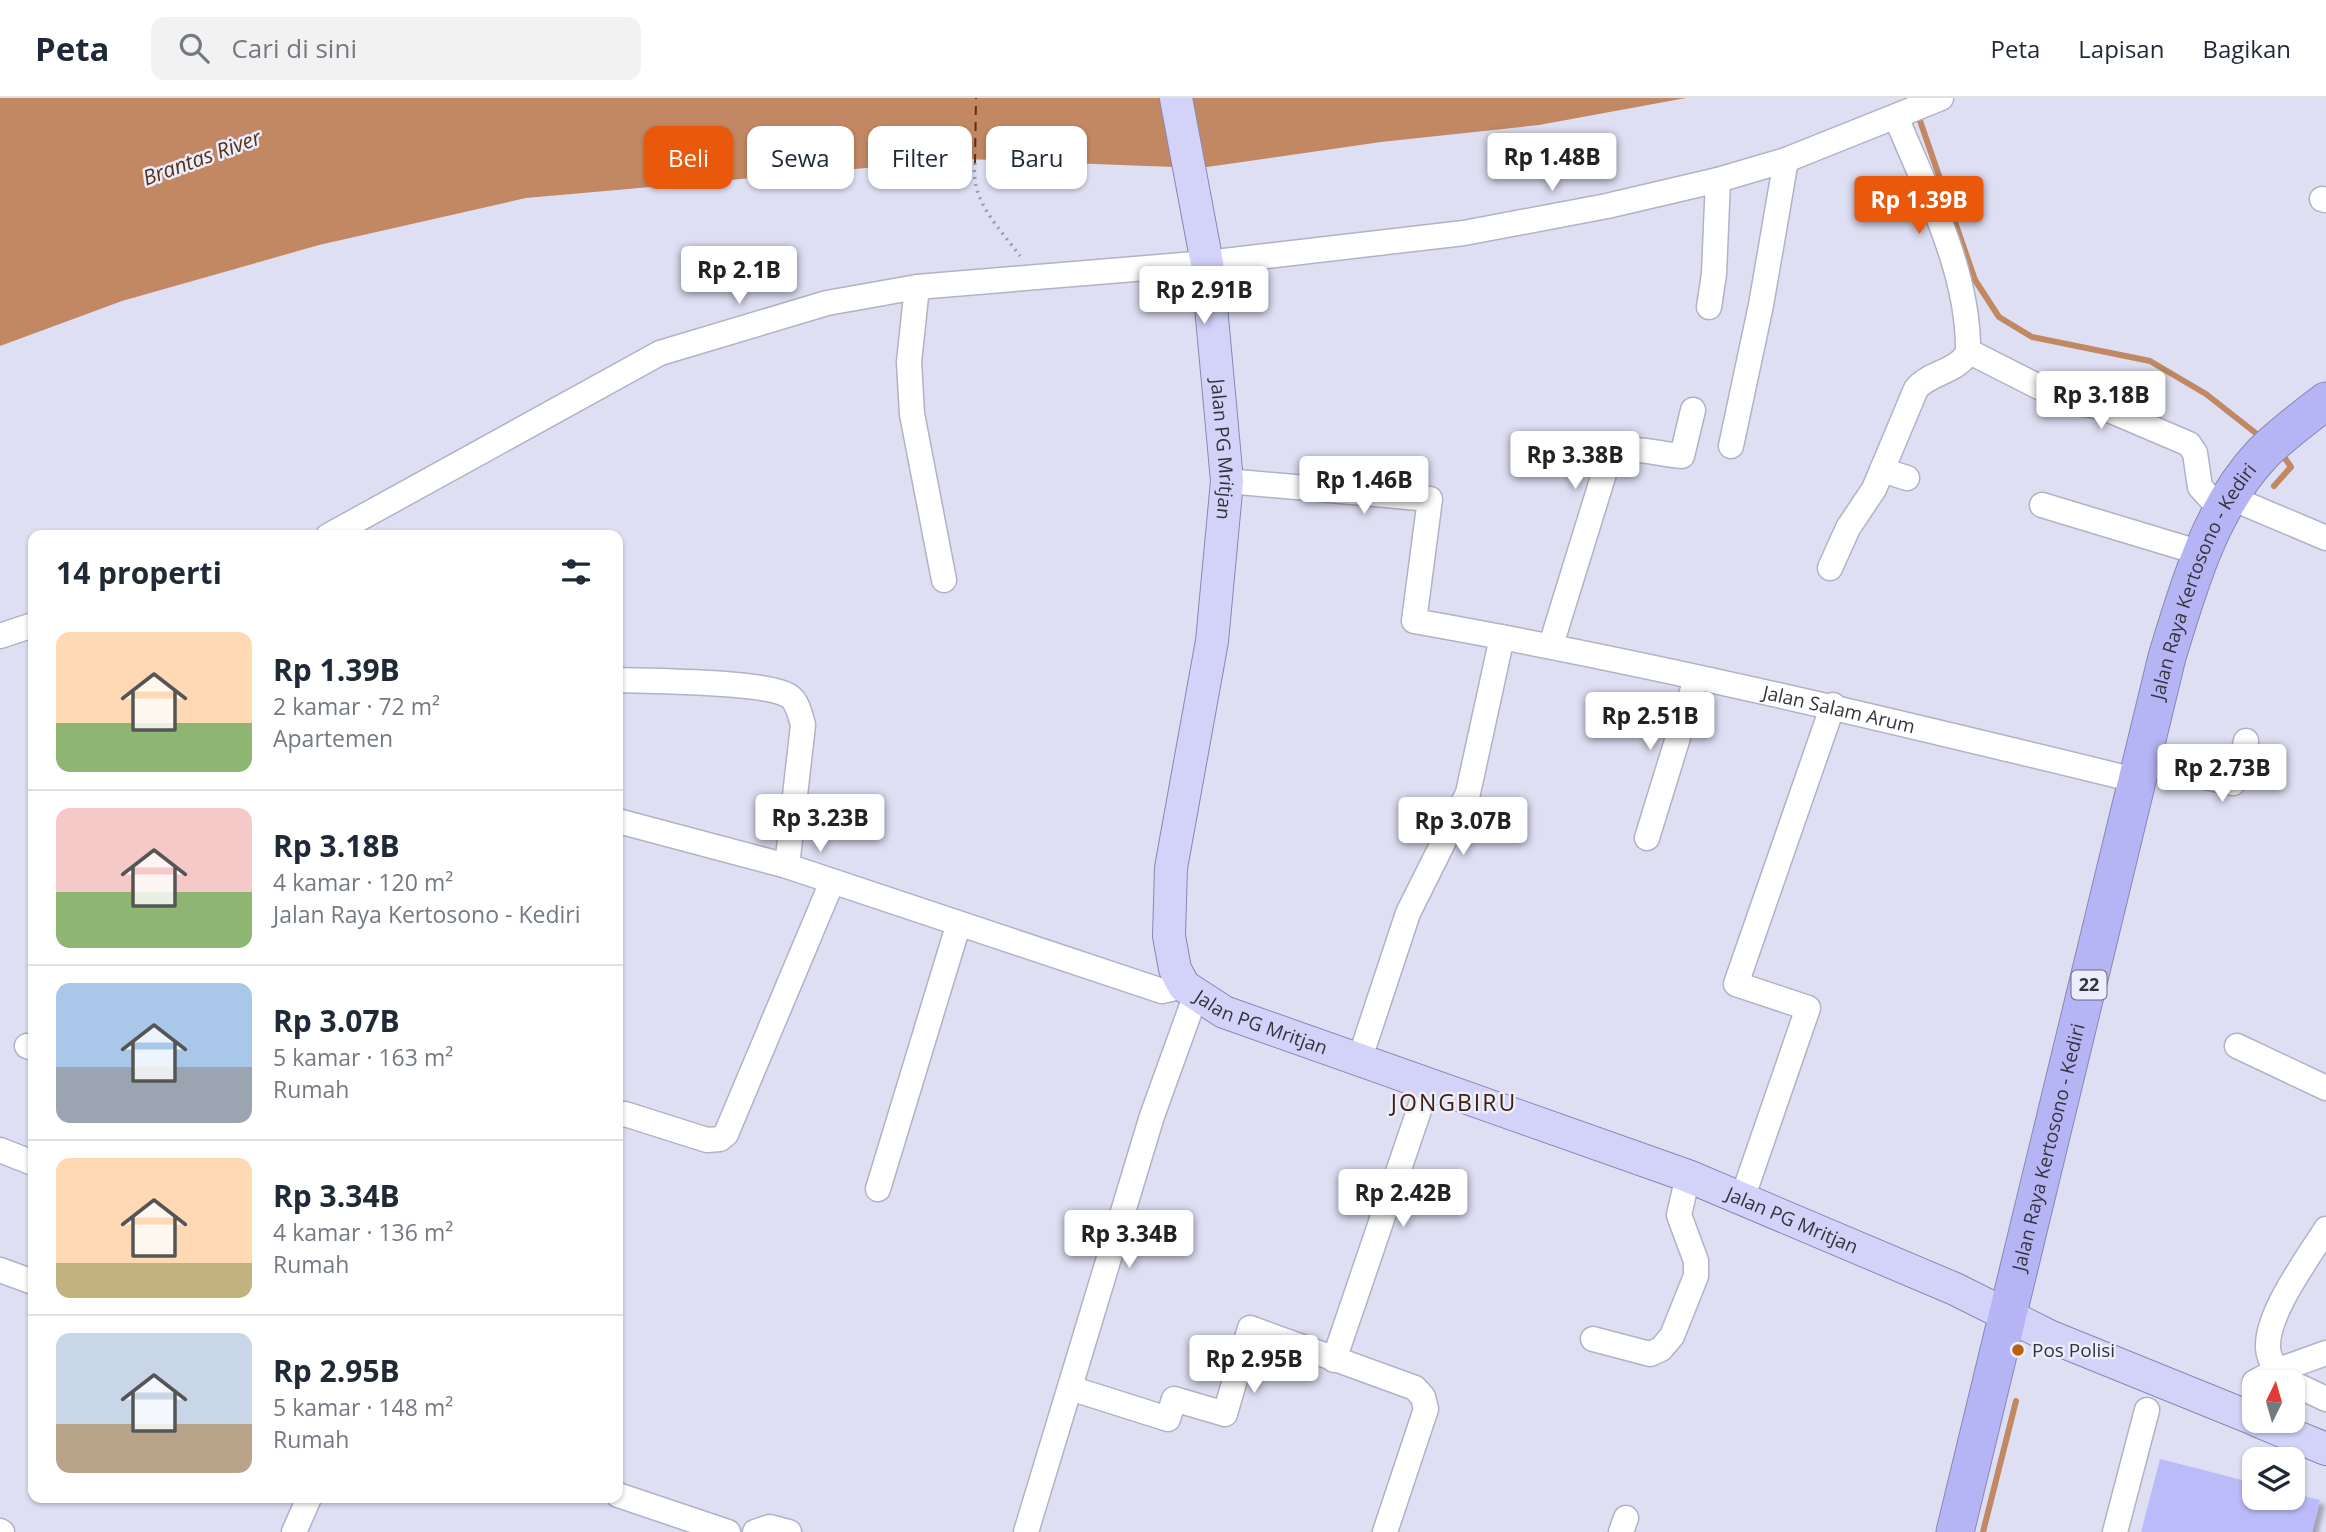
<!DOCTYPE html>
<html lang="id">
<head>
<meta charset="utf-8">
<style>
	:root { --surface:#fff; --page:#f2f2f3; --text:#1f2937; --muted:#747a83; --line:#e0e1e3; --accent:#ea580c }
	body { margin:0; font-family:"Open Sans",sans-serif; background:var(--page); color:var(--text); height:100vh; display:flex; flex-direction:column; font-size:26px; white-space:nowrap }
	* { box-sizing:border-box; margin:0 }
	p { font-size:23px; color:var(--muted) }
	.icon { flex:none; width:38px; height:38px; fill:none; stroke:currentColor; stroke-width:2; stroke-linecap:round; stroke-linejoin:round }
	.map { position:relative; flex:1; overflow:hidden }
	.side { position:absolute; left:28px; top:432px; width:595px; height:973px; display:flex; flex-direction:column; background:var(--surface); border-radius:14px; box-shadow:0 2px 5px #0004 }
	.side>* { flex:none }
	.top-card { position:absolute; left:644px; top:28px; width:665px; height:63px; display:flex; gap:14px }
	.needle { width:46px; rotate:5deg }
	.buttons { position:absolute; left:2242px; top:1272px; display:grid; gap:14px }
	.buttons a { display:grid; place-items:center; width:63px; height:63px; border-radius:14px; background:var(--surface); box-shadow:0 2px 5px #0004; font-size:35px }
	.price { position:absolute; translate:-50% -60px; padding:0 16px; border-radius:7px; background:#fff; color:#222; font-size:23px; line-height:46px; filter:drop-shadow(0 2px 4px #0008) }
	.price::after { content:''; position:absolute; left:50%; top:42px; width:21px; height:16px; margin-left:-10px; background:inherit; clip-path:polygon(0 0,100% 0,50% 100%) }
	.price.on { background:var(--accent); color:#fff }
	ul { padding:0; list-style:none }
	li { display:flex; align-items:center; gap:21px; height:175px; padding:0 28px }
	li+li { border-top:2px solid var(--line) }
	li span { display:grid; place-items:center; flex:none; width:196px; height:140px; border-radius:14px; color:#555 }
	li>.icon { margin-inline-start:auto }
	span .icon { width:84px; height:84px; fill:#fffc; stroke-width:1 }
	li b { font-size:30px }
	h2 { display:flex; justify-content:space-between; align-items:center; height:84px; padding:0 28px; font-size:30px }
	.chip { padding:0 24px; border-radius:14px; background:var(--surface); box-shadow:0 2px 5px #0004; font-size:24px; line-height:63px }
	.chip.on { background:var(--accent); color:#fff }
	header { display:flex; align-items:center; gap:42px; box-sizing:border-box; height:98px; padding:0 35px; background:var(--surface); border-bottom:2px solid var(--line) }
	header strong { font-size:33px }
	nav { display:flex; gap:38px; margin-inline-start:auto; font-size:24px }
	.search { width:490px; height:63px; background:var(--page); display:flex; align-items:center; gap:18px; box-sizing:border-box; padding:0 24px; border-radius:14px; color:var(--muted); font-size:26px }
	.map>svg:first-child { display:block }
	.water { fill:#c18863 }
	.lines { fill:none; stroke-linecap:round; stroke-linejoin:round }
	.stream { stroke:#c18863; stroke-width:6 }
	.ferry { stroke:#583115; stroke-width:2; stroke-dasharray:9 7; stroke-linecap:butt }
	.building { fill:#bcbbf9; filter:url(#shadow) }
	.minor-casing { stroke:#b1b2c5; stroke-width:27 }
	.major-casing { stroke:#8887b4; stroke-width:34 }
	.highway-casing { stroke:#8887b4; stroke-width:39 }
	.path { stroke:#9b9bab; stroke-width:3.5; stroke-dasharray:2 5; stroke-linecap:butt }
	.minor { stroke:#fff; stroke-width:24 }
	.major { stroke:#d3d2f8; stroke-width:32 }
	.highway { stroke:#b5b4f4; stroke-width:37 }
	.poi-dot { fill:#bc5f0d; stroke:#ecedfd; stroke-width:2.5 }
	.labels { text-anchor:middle; stroke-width:5; stroke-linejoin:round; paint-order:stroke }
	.shield { fill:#ecedfd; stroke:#6b6c76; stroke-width:2 }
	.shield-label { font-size:18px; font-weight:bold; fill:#34343c }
	.street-label { font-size:19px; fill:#34343c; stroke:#ecedfd }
	.poi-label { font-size:19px; fill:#34343c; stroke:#ecedfd; text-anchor:start }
	.water-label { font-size:21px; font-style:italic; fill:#583115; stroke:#ecedfd }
	.quarter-label { font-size:23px; letter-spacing:2px; fill:#402009; stroke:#ecedfd }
</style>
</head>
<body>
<header>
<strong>Peta</strong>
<div class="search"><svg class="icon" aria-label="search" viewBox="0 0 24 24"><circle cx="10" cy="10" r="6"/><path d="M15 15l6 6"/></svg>Cari di sini</div>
<nav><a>Peta</a><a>Lapisan</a><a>Bagikan</a></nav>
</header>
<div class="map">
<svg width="2326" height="1434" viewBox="0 0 2326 1434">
	<defs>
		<filter id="shadow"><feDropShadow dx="5" dy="5" stdDeviation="2" flood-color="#0004"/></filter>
	</defs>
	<rect width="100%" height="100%" fill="#dfdff4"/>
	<polygon class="water" points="0,0 1686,0 1539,27 1381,44 1200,70 967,61 526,100 319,147 122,203 0,248"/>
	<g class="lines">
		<g class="stream">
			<polyline points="1917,14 1975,182 1999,219 2032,239 2150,263 2206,296 2262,340"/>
			<polyline points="2274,388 2291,369 2282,356"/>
			<polyline points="1983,1434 2016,1303"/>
		</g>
		<polyline class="ferry" points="975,65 976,0"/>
	</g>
	<polygon class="building" points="2160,1361 2254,1385 2254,1400 2292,1400 2292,1395 2320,1402 2312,1434 2141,1434"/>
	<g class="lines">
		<defs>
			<g id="minor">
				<polyline points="2322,101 2326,102"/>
				<polyline points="917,189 909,264 912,316 944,482"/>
				<polyline points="1709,209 1714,176 1718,82"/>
				<polyline points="1968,253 2041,290 2077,305 2102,309 2189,346 2195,355 2200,389 2222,413"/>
				<polyline points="1731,348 1761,207 1786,62"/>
				<polyline points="1882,372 1907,380"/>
				<path id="s1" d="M1227 383 1430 401 1414 523C1658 566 1898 624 2139 683"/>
				<polyline points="2229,399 2326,440"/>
				<polyline points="2042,407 2201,455"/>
				<polyline points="328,438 660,255 827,205 917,189 1207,165 1464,135 1607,108 1718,82 1786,62 1941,0"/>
				<path d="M1830 470 1848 430 1874 391 1916 291C1929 274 1960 274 1968 253 1969 173 1926 92 1896 19"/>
				<polyline points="0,538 33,527"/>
				<path d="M1551 547 1607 366C1629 341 1653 357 1682 358L1693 312"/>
				<path d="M618 582C650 583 766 583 789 598 798 604 800 617 803 627L787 768 1162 893 1184 888"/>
				<polyline points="2143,665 2233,685 2238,678 2246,643"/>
				<polyline points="618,723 787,768"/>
				<polyline points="1647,740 1696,581"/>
				<polyline points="27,948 33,950"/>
				<polyline points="2237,948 2326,990"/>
				<polyline points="1360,960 1408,815 1468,695 1502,539"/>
				<polyline points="618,1018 625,1016 707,1042 720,1041 726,1036 832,784"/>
				<polyline points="0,1052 33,1065"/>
				<polyline points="878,1091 958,828"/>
				<polyline points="1742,1101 1808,910 1736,886 1833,607"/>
				<polyline points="0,1172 33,1184"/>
				<polyline points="1593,1241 1650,1256 1661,1251 1672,1238 1696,1178 1696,1163 1679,1117 1688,1078"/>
				<polyline points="1334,1262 1428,986"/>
				<polyline points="2255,1284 2276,1273 2326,1255"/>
				<path d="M2292 1284C2280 1276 2269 1266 2268 1250 2266 1216 2308 1160 2326 1131"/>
				<polyline points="2292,1285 2326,1301"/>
				<polyline points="1070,1290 1168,1321 1174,1301 1225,1316 1250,1230 1415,1290 1423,1299 1426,1311 1385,1434"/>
				<polyline points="618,1397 728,1434"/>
				<polyline points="0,1433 2,1434"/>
				<polyline points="294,1434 309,1400"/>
				<polyline points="755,1434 770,1429 789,1434"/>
				<polyline points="1026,1434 1152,1018 1195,899"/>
				<polyline points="1621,1434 1626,1420"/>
				<polyline points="2115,1434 2147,1312"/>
			</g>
			<g id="major">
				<path id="s2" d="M1176 0 1207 165 1227 383 1212 543 1171 770 1169 838 1175 871 1184 888 1224 914 1688 1078 1955 1191 2049 1238 2254 1321"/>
				<polyline points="2258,1323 2326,1351"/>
			</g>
			<g id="highway">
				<path id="s3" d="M1955 1434 2167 559C2189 487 2210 411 2263 355 2282 336 2305 319 2326 303"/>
			</g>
		</defs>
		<use href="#minor" class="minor-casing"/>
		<use href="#major" class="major-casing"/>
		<use href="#highway" class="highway-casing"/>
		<path class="path" d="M975 65C970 103 999 129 1020 158"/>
		<use href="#minor" class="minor"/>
		<use href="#major" class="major"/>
		<use href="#highway" class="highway"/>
	</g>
	<circle class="poi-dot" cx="2018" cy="1252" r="7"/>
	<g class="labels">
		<rect class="shield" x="2071.5" y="872.5" width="35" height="29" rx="5"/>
		<g class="shield-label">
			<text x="2089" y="893">22</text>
		</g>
		<g class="street-label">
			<text dy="7" stroke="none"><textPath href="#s2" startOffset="355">Jalan PG Mritjan</textPath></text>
			<text dy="7" stroke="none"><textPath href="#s3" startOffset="984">Jalan Raya Kertosono - Kediri</textPath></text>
			<text dy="7" stroke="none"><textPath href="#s1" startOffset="761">Jalan Salam Arum</textPath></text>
			<text dy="7" stroke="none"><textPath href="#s2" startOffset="985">Jalan PG Mritjan</textPath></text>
			<text dy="7" stroke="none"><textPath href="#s3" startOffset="396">Jalan Raya Kertosono - Kediri</textPath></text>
			<text dy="7" stroke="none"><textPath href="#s2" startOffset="1552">Jalan PG Mritjan</textPath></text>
		</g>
		<g class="poi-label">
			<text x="2032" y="1259">Pos Polisi</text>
		</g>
		<g class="water-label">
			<text transform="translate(202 60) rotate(-20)" y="7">Brantas River</text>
		</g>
		<g class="quarter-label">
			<text x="1454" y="1013">JONGBIRU</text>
		</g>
	</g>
</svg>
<div class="buttons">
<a><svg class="needle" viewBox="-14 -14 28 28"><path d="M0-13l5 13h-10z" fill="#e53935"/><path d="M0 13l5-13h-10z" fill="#747a83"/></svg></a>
<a><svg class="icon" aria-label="layers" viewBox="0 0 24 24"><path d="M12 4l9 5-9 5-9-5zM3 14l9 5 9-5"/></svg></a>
</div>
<b class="price" style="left:1552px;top:95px">Rp 1.48B</b>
<b class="price on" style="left:1919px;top:138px">Rp 1.39B</b>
<b class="price" style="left:739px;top:208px">Rp 2.1B</b>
<b class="price" style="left:1204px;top:228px">Rp 2.91B</b>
<b class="price" style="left:2101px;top:333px">Rp 3.18B</b>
<b class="price" style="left:1575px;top:393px">Rp 3.38B</b>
<b class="price" style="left:1364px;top:418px">Rp 1.46B</b>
<b class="price" style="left:1650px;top:654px">Rp 2.51B</b>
<b class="price" style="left:2222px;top:706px">Rp 2.73B</b>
<b class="price" style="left:820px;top:756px">Rp 3.23B</b>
<b class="price" style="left:1463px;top:759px">Rp 3.07B</b>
<b class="price" style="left:1403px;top:1131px">Rp 2.42B</b>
<b class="price" style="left:1129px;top:1172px">Rp 3.34B</b>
<b class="price" style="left:1254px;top:1297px">Rp 2.95B</b>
<div class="top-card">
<a class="chip on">Beli</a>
<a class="chip">Sewa</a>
<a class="chip">Filter</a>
<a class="chip">Baru</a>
</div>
<section class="side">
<h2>14 properti<svg class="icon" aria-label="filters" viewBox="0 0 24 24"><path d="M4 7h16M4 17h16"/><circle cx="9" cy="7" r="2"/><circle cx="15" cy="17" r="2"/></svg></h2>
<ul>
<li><span style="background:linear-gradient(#ffd9b3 65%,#8fb573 0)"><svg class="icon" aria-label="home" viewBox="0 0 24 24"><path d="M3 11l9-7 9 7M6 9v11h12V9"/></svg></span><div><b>Rp 1.39B</b><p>2 kamar · 72 m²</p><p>Apartemen</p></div></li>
<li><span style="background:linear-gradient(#f6c9c9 60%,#8fb573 0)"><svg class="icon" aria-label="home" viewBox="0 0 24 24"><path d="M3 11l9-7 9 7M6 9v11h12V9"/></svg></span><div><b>Rp 3.18B</b><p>4 kamar · 120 m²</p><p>Jalan Raya Kertosono - Kediri</p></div></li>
<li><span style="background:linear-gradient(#a9c7e8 60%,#9aa5b1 0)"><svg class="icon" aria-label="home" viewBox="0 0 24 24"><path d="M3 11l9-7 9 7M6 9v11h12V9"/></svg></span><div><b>Rp 3.07B</b><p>5 kamar · 163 m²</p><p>Rumah</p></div></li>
<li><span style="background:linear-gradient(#ffd9b3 75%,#c2b280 0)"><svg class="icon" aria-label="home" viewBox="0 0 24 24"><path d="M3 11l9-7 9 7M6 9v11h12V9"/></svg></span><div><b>Rp 3.34B</b><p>4 kamar · 136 m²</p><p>Rumah</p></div></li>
<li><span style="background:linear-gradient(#c9d6e8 65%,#b9a48a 0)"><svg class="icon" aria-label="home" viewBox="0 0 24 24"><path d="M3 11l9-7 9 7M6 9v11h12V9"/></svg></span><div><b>Rp 2.95B</b><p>5 kamar · 148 m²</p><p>Rumah</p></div></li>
</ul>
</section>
</div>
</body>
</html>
